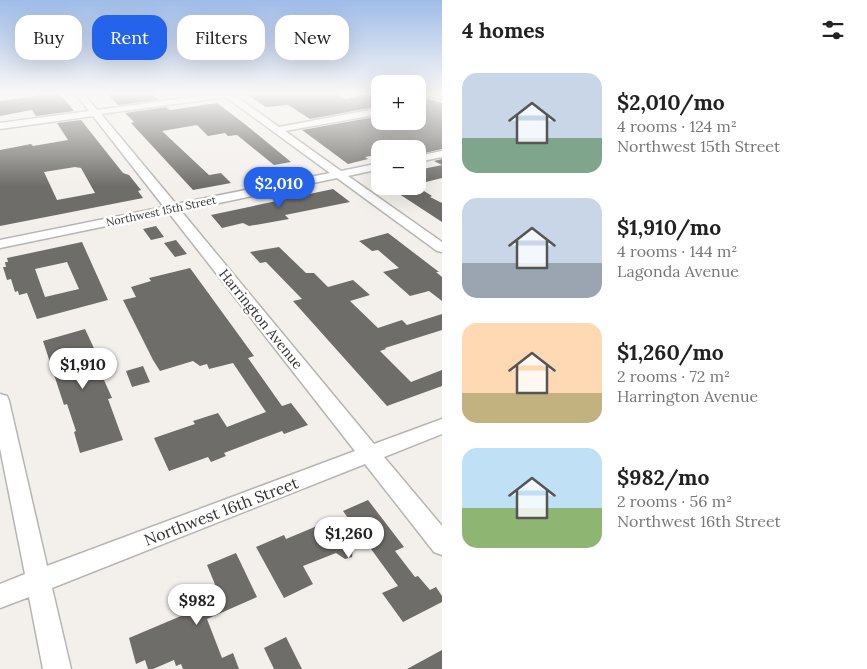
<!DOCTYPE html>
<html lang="en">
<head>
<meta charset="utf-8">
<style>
	:root { --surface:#fff; --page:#f2f2f2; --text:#222; --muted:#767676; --accent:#2563eb }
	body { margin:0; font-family:Lora,serif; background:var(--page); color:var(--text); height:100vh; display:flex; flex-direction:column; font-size:19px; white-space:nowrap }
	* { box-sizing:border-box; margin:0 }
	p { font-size:16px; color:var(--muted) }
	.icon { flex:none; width:28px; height:28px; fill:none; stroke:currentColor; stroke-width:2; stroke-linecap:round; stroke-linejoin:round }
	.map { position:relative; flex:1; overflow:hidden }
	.side { display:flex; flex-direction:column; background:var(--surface); width:425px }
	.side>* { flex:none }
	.guide { position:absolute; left:15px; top:15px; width:351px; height:45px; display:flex; gap:10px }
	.buttons { position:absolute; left:371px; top:75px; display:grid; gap:10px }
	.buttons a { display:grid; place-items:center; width:55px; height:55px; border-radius:10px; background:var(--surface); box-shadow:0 5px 20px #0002; font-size:25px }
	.price { position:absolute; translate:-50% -42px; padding:0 11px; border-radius:18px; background:#fff; color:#222; font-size:16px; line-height:32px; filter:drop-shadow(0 1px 2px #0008) }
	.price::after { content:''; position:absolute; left:50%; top:30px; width:15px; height:11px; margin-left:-8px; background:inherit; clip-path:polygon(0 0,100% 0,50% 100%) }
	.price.current { background:var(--accent); color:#fff }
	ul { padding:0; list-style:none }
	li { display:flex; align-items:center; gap:15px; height:125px; padding:0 20px }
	li span { display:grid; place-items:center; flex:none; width:140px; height:100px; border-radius:15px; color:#555 }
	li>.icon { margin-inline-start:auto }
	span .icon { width:60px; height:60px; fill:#fffc; stroke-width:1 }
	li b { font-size:21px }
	h2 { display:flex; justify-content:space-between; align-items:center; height:60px; padding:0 20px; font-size:21px }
	.tag { padding:0 18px; border-radius:15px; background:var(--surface); box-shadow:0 5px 20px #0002; font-size:18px; line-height:45px }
	.tag.current { background:var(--accent); color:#fff }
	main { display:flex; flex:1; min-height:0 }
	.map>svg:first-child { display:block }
	.building { fill:#6f6d69; fill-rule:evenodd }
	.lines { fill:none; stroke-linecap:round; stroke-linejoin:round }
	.street-casing { stroke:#b7b5b1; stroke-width:3 }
	.street { fill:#fff; fill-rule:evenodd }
	.labels { text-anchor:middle; stroke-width:5; stroke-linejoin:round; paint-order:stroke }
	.far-street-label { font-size:11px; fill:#333231; stroke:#fff }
	.street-label { font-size:14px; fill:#333231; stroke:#fff }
	.near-street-label { font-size:16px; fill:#333231; stroke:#fff }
</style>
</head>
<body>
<main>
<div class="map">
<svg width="442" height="669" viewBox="0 0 442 669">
	<rect width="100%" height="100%" fill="#f3f0ec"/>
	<g class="building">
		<polygon points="34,94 60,94 74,111 36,116 32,110 0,116 0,101 36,96"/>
		<polygon points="108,94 152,94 159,100 118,105"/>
		<polygon points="246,94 336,94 346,99 364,94 375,94 380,95 380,106 310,119 288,105 266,107"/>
		<polygon points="418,96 442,103 442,149 421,154 418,149 380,149 380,154 365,157 368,159 348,164 302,130 380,116 380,121 418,121"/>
		<polygon points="217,103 246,125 291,162 274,165 237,135 228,136 225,133 208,136 197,125 162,131 209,175 221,173 231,183 193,190 131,123 134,122 125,113 166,107 170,110"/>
		<path d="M81 120 123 173 129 175 141 190 138 191 143 198 0 226V150L31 144 33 146 68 140 57 123ZM75 167 81 168 95 193 57 200 44 172Z"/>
		<polygon points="442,159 442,178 418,184 418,170 442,165 434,161"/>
		<polygon points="387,186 416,186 432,196 430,197 442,203 442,222"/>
		<polygon points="333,189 350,202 285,215 289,219 249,226 243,223 222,228 211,215"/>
		<polygon points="156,226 164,237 151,240 143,229"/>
		<polygon points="388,233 439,272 436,272 442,277 442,301 429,291 410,296 383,272 399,268 378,250 372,251 359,241"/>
		<polygon points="176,240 187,254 175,257 164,243"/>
		<path d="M82 242 108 300 37 319 27 293 19 295 18 291 15 292 11 279 7 280 3 267H6L5 262H8L7 258ZM67 262 79 289 45 297 35 269Z"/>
		<polygon points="279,247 306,273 314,273 328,287 353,280 370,295 350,301 378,328 402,320 407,325 442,314 442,330 385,348 386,349 380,351 411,382 442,370 442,386 387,406 293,301 302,299 266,262 260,263 250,252"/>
		<polygon points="190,268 254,356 248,358 282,406 291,403 308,425 284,434 282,431 224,453 226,456 211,462 208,457 169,471 154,438 195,424 193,421 218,413 227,427 266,412 233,363 209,369 207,364 200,366 193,361 160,371 153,360 123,300 136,297 131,287 151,281 149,278"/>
		<polygon points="85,329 100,361 96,362 112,398 108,399 123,440 80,453 74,432 76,431 67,404 64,405 43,341"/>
		<polygon points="143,366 150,382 132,387 126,371"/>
		<polygon points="368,500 404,547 395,551 415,577 418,576 430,590 436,587 442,596 442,602 403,622 382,593 398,586 355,527 352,557 345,559 336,553 303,566 313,584 284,598 256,547 284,535 286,539 317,526 319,530 348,518 343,511"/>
		<polygon points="236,553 257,597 207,619 222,658 233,653 239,669 183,669 181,664 176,666 174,660 153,669 148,669 145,660 136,664 129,638 221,599 207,565"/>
		<polygon points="286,637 302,669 274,669 264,648"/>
		<polygon points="442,650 442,669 407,669"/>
	</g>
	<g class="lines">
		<defs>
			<g id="street">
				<path d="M76 94H84L97 110 214 94H233L279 127 380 108V114L285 131 341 171 380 163V169L348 176 442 242V252L437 251 337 178 181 211 374 444 442 419V434L384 457 442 526V555L434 552 365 464 52 588 71 669H43L29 597 0 608V584L25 574 0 448V394L7 396 9 401 47 566 355 451 169 213 0 248V240L164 207 93 116 0 129V123L89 111ZM226 97 330 173 176 204 101 114Z"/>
				<polygon points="427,94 442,94 442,99 428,96"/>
				<polygon points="442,151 442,157 418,162 418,156"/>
			</g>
		</defs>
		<use href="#street" class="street-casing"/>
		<use href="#street" class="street"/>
	</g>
	<linearGradient id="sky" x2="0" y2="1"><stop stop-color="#9fbce9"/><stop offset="0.5" stop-color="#faf8f6"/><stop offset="1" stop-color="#faf8f6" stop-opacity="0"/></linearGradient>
	<rect width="442" height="187" fill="url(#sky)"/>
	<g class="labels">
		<g class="far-street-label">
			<text transform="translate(161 211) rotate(-12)" y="4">Northwest 15th Street</text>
		</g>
		<g class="street-label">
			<text transform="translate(261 319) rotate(51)" y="5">Harrington Avenue</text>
		</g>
		<g class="near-street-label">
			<text transform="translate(221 511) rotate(-21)" y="6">Northwest 16th Street</text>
		</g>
	</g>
</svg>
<div class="buttons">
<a>+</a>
<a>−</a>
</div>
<b class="price current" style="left:279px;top:209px">$2,010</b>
<b class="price" style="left:83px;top:390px">$1,910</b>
<b class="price" style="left:349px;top:559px">$1,260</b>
<b class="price" style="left:197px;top:626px">$982</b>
<div class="guide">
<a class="tag">Buy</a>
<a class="tag current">Rent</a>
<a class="tag">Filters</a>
<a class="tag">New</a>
</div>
</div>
<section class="side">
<h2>4 homes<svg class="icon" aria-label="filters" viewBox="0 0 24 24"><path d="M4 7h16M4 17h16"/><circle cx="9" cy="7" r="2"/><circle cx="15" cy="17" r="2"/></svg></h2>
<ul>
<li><span style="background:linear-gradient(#c9d6e8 65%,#7fa58c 0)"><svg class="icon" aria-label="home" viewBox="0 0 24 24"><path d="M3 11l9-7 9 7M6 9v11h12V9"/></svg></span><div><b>$2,010/mo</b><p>4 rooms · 124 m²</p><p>Northwest 15th Street</p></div></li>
<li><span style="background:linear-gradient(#c9d6e8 65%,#9aa5b1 0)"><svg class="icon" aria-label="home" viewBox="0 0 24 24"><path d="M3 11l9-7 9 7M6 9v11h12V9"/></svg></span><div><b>$1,910/mo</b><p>4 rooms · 144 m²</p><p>Lagonda Avenue</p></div></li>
<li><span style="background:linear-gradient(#ffd9b3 70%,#c2b280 0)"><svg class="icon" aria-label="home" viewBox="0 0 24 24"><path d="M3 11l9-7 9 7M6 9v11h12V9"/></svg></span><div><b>$1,260/mo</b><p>2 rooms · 72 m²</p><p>Harrington Avenue</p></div></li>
<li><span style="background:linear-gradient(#bfe0f5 60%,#8fb573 0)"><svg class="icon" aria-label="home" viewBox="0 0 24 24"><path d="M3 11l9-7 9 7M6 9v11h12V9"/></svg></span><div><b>$982/mo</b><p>2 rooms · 56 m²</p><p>Northwest 16th Street</p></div></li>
</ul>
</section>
</main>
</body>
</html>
